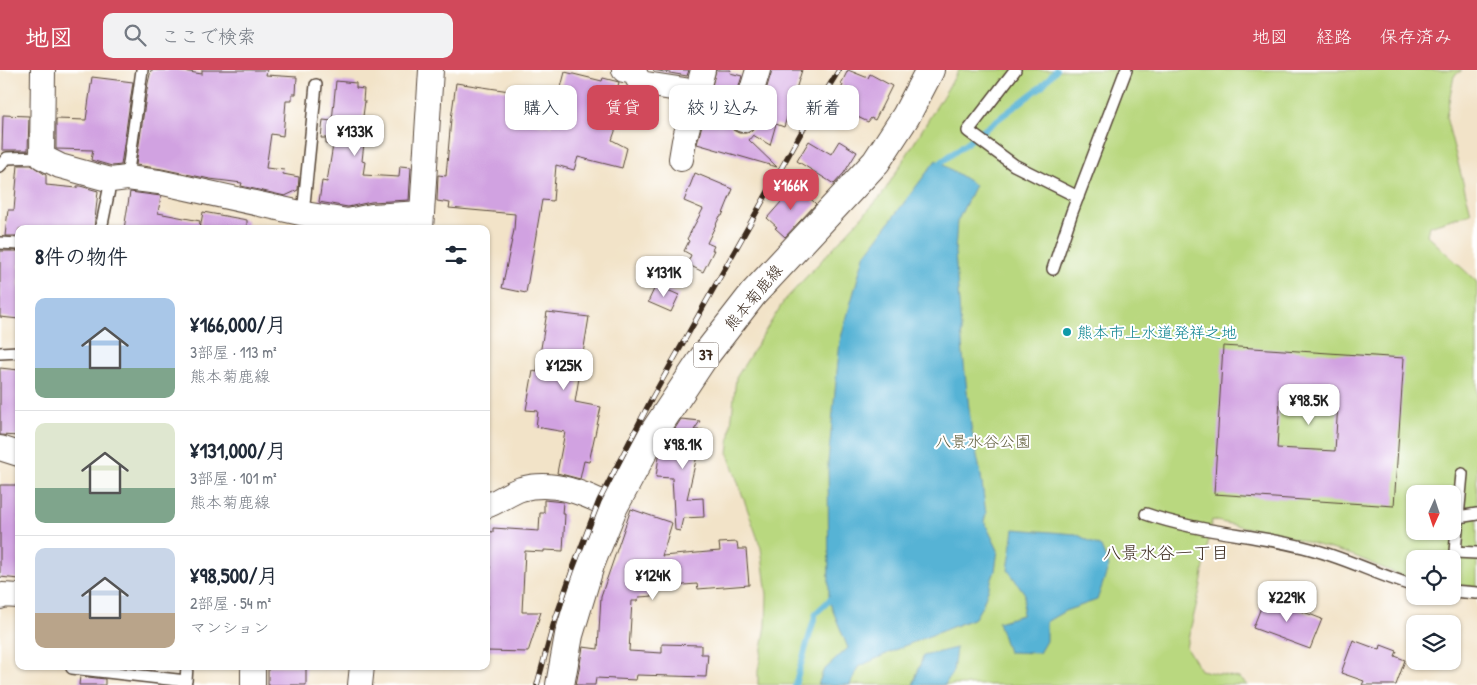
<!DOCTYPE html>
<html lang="ja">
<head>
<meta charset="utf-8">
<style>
	:root { --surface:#fff; --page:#f2f2f3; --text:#1f2937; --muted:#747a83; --line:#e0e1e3; --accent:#d1495b }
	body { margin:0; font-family:"Patrick Hand","Klee One",sans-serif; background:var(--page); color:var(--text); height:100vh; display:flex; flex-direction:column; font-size:19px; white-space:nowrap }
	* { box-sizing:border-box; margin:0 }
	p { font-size:16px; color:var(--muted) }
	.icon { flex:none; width:28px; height:28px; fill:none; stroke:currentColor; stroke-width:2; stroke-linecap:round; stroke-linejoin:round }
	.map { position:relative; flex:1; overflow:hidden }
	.drawer { position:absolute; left:15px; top:155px; width:475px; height:445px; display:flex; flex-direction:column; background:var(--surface); border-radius:10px; box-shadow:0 1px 4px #0004 }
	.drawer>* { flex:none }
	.hud { position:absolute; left:505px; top:15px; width:475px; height:45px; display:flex; gap:10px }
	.needle { width:32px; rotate:183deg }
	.fabs { position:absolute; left:1406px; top:415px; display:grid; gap:10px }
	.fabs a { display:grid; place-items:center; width:55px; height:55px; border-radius:10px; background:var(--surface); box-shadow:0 1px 4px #0004; font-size:25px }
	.price { position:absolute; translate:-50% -42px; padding:0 11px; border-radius:10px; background:#fff; color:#222; font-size:16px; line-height:32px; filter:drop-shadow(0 1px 2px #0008) }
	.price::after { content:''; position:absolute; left:50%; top:30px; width:15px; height:11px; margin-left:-8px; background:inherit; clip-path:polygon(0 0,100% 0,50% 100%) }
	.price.active { background:var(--accent); color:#fff }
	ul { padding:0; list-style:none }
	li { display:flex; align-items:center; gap:15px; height:125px; padding:0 20px }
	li+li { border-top:1px solid var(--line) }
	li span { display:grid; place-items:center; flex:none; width:140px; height:100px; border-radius:10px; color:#555 }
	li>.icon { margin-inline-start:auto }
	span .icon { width:60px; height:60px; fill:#fffc; stroke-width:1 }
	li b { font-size:21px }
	h2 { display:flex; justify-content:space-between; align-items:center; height:60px; padding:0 20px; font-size:21px }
	.chip { padding:0 18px; border-radius:10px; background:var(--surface); box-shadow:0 1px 4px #0004; font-size:18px; line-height:45px }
	.chip.active { background:var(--accent); color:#fff }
	header { display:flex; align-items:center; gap:30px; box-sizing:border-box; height:70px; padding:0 25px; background:var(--accent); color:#fff }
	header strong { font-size:24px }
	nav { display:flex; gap:28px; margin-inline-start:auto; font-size:18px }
	.search { width:350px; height:45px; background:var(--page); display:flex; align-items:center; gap:12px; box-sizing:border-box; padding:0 18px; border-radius:10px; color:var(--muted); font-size:19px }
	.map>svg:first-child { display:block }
	.green { fill:#b9d87f; stroke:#7a814e; fill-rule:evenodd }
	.water { fill:#57b3d5; stroke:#496e7a }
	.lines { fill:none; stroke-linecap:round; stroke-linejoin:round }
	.stream { stroke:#57b3d5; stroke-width:6 }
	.building { fill:#d1a2e1; fill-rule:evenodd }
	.service-casing { stroke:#564638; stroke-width:14 }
	.minor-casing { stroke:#564638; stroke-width:26 }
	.primary-casing { stroke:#564638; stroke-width:30 }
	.service { stroke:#fff; stroke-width:11 }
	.minor { stroke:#fff; stroke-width:24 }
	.primary { stroke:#fff; stroke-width:28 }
	.rail-casing { stroke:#3b2a1e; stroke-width:5.5 }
	.rail { stroke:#fff; stroke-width:4; stroke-dasharray:11; stroke-linecap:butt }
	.culture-dot { fill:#0f9aa8; stroke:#fff; stroke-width:2 }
	.labels { text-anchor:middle; stroke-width:4; stroke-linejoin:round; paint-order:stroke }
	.shield { fill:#fff; stroke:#766a62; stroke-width:1 }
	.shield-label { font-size:15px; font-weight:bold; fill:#3b2a1e }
	.street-label { font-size:16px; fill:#3b2a1e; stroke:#fff }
	.culture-label { font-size:16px; fill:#0d838f; stroke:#fff; text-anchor:start }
	.park-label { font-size:16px; fill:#615e3b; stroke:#fff }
	.neighbourhood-label { font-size:18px; fill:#3b2a1e; stroke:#fff }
</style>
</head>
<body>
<header>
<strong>地図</strong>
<div class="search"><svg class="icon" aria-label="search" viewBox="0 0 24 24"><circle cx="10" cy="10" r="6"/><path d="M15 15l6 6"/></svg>ここで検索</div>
<nav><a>地図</a><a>経路</a><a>保存済み</a></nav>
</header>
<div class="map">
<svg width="1477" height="615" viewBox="0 0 1477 615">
	<rect width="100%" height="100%" fill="#fff"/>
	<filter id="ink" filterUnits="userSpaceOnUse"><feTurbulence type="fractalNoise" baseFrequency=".02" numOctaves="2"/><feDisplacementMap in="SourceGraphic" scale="10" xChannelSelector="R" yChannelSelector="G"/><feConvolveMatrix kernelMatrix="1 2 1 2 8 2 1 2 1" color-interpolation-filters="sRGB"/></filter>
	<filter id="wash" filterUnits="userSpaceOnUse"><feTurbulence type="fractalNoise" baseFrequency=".0096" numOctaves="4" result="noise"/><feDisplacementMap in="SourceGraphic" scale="20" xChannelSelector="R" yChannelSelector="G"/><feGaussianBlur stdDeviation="1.12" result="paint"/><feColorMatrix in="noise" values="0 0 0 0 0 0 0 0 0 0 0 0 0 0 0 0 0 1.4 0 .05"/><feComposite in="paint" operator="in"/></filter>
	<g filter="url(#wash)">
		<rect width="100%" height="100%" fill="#f2e3c8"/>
		<path class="green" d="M959 0H1462L1454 6 1446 47 1471 143 1429 156 1427 165 1477 212V517L1453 515 1452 489H1415L1414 511 1352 485 1293 468 1212 450 1200 520 1186 577 1200 600 1239 608 1248 615H758V601L766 556 767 525 761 478 728 384 736 308 784 231 882 125ZM1415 424H1452V461H1415Z"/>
		<g class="water">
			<polygon points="936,90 975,115 957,152 955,182 963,285 971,356 981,405 986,444 984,451 998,480 995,501 982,536 975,548 904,576 858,597 850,615 818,615 823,601 848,578 829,531 828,392 840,271 864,186"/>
			<polygon points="1014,459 1076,464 1101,477 1109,496 1097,530 1065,541 1046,552 1046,571 1039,583 1008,582 998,552 1022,545 1025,524 1008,500"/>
			<polygon points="956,578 953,601 945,615 913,615 923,586"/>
		</g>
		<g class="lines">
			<g class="stream">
				<polyline points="935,97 1042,16 1056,0"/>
				<polyline points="795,615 816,543 835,525"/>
			</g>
		</g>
		<g id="blocks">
			<g class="building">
				<polygon points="151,0 176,0 202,4 202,0 267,0 266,5 297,7 296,24 292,24 292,31 286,31 283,66 271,64 266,98 284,100 283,104 299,107 298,120 285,126 241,116 242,113 210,109 162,99 136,95 148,13"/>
				<polygon points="653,0 689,0 687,6"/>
				<polygon points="716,0 731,0 730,3 742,6 730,46 730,53 733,60 739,63 746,63 752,60 756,54 772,0 802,0 784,57 776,54 770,75 753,65 749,70 777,97 697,74"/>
				<polygon points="848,0 868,8 870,4 892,16 875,50 871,48 868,52 847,42 846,44 832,37 843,15 841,14"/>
				<polygon points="565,2 602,11 603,8 619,12 617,20 639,27 636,41 632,40 629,53 619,50 612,70 627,78 622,98 578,87 574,100 556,95 553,131 542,130 526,223 502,218 514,160 515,144 449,138 450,133 437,131 438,105 446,106 451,49 456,13 516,22 512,50 551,56"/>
				<polygon points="92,7 133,12 121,95 112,96 91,90 93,80 56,79 56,49 86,50"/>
				<polygon points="336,11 356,13 356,18 364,19 363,31 365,31 362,54 366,55 362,91 365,92 363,105 399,107 400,96 411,97 409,130 371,132 348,137 319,132 322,111 327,112 333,75 326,74 326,68 321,68 323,50 332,51"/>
				<polygon points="3,45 29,46 28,80 2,80"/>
				<polygon points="809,71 831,84 839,71 857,82 844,103 834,114 797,91"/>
				<polygon points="18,95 31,95 46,105 46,115 77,118 77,116 80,116 98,121 94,159 19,159 19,166 5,166 8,140 14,140"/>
				<polygon points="695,103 733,119 722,146 720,146 707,173 714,176 712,180 714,180 703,202 687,194 691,185 684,181 689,171 687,169 703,139 684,131"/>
				<polygon points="796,115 816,134 785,167 775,158 777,157 767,148"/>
				<polygon points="130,122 161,126 158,143 200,151 199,159 124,159"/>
				<polygon points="203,142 247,150 247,159 200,159"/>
				<polygon points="0,181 19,181 19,249 0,247"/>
				<polygon points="656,215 679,225 671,242 648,232"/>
				<polygon points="547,242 589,247 575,332 601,337 589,392 584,391 580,409 557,403 565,362 536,357 538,341 526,340 533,301 537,302"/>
				<path d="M1223 276 1404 288 1394 436 1214 424ZM1280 329 1338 333 1335 381 1277 378Z"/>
				<polygon points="0,298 19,300 19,366 0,365"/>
				<polygon points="681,349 700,351 694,360 703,360 687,429 703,428 704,447 683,448 680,461 675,460 672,408 656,407 659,386 661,382 672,382 674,360"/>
				<polygon points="0,415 19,415 19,509 0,507"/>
				<polygon points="544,430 563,432 562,444 565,444 563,481 544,480 544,482 525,481 522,542 541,542 528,582 486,581 486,549 490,496 486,495 486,461 493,462 493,458 539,461 540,443 544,443"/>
				<polygon points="631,439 672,453 662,486 720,481 719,473 737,472 738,479 746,479 749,515 698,519 697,514 658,517 654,526 639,527 637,531 632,531 629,581 662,583 662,574 701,575 701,584 708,584 706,607 637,605 636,610 596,608 595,615 576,615 583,577 598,579 601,526"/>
				<polygon points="1265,527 1322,549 1310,579 1253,558"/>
				<polygon points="1353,570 1380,580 1381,575 1397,581 1395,586 1405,590 1396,615 1362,615 1364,611 1341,603"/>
				<rect x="268" y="596" width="38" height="19"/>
				<polygon points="80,606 105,609 105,615 79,615"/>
			</g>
		</g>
	</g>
	<g filter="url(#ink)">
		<use href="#blocks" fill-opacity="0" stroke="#564638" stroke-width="1"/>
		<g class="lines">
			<defs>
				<g id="service">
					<polyline points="1015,0 968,61 1014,95 1078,127"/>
					<polyline points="0,96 7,88 42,87"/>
					<polyline points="127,108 142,0"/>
					<polyline points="303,144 316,15"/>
					<polyline points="101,159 111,110"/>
					<polyline points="0,173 19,174"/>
					<polyline points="1053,199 1072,142 1126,0"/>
					<polyline points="0,283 19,282"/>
					<path d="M1146 444C1197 462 1251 464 1303 477 1342 486 1377 505 1415 516"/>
					<polyline points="1477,444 1458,447 1455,482 1477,483"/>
					<polyline points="1458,447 1462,404"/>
					<polyline points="1452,521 1477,523"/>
					<polyline points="72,598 186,611 187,596"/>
				</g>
				<g id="minor">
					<polyline points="43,0 42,87 60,96 111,110 127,108 159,112 305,144 348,151 372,146 422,143"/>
					<polyline points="624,0 634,2 640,13 697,22"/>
					<polyline points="743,50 758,0"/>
					<polyline points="681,89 684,71 703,0"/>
					<polyline points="421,159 431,0"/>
					<polyline points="0,378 19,384"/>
					<path d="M486 436C498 432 509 423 521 419 553 410 585 423 613 438"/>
					<polyline points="0,527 2,525 19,526"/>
					<polyline points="253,615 253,601"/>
					<polyline points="360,615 362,596"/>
				</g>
				<polyline id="primary" points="560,615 569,565 590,495 613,438 654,362 704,287 753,224 876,92 906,46 930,0"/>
			</defs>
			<use href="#service" class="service-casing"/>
			<use href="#minor" class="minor-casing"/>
			<use href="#primary" class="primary-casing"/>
			<use href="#service" class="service"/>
			<use href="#minor" class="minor"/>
			<use href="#primary" class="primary"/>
			<defs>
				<polyline id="rail" points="537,615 553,556 572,501 599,431 652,328 810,47 839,0"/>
			</defs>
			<use href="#rail" class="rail-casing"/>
			<use href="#rail" class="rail"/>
		</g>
	</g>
	<circle class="culture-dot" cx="1067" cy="262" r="5"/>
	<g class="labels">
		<rect class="shield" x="693.5" y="272.5" width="25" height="25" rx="4"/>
		<g class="shield-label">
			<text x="706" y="290">37</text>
		</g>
		<g class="street-label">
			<text transform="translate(753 227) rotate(-50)" y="6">熊本菊鹿線</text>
		</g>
		<g class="culture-label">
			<text x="1077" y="268">熊本市上水道発祥之地</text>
		</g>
		<g class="park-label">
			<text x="983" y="377">八景水谷公園</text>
		</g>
		<g class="neighbourhood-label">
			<text x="1166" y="489">八景水谷一丁目</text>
		</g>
	</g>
</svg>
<div class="fabs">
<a><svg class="needle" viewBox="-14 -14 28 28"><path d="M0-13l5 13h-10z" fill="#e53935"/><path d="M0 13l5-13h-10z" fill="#747a83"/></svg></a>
<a><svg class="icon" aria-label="locate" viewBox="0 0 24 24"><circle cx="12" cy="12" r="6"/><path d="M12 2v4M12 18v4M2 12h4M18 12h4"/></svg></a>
<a><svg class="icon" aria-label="layers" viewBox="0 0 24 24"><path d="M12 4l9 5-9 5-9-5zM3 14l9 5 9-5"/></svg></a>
</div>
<b class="price" style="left:355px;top:87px">¥133K</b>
<b class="price active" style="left:791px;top:141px">¥166K</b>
<b class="price" style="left:664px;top:228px">¥131K</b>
<b class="price" style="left:564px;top:321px">¥125K</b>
<b class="price" style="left:1309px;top:356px">¥98.5K</b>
<b class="price" style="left:683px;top:400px">¥98.1K</b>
<b class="price" style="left:653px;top:531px">¥124K</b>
<b class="price" style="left:1287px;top:553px">¥229K</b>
<div class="hud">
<a class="chip">購入</a>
<a class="chip active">賃貸</a>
<a class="chip">絞り込み</a>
<a class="chip">新着</a>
</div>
<section class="drawer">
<h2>8件の物件<svg class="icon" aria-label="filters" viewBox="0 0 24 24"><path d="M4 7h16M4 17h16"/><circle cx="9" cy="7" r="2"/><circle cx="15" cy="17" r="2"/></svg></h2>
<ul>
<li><span style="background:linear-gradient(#a9c7e8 70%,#7fa58c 0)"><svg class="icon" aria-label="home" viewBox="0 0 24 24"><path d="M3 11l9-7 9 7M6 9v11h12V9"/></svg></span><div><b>¥166,000/月</b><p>3部屋 · 113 m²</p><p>熊本菊鹿線</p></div></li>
<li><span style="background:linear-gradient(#dfe7d0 65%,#7fa58c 0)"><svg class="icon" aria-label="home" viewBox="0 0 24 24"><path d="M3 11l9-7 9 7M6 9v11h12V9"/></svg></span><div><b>¥131,000/月</b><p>3部屋 · 101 m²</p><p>熊本菊鹿線</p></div></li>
<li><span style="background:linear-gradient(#c9d6e8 65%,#b9a48a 0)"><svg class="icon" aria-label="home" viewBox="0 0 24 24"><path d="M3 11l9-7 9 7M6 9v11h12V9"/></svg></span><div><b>¥98,500/月</b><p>2部屋 · 54 m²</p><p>マンション</p></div></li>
</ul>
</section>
</div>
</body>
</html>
